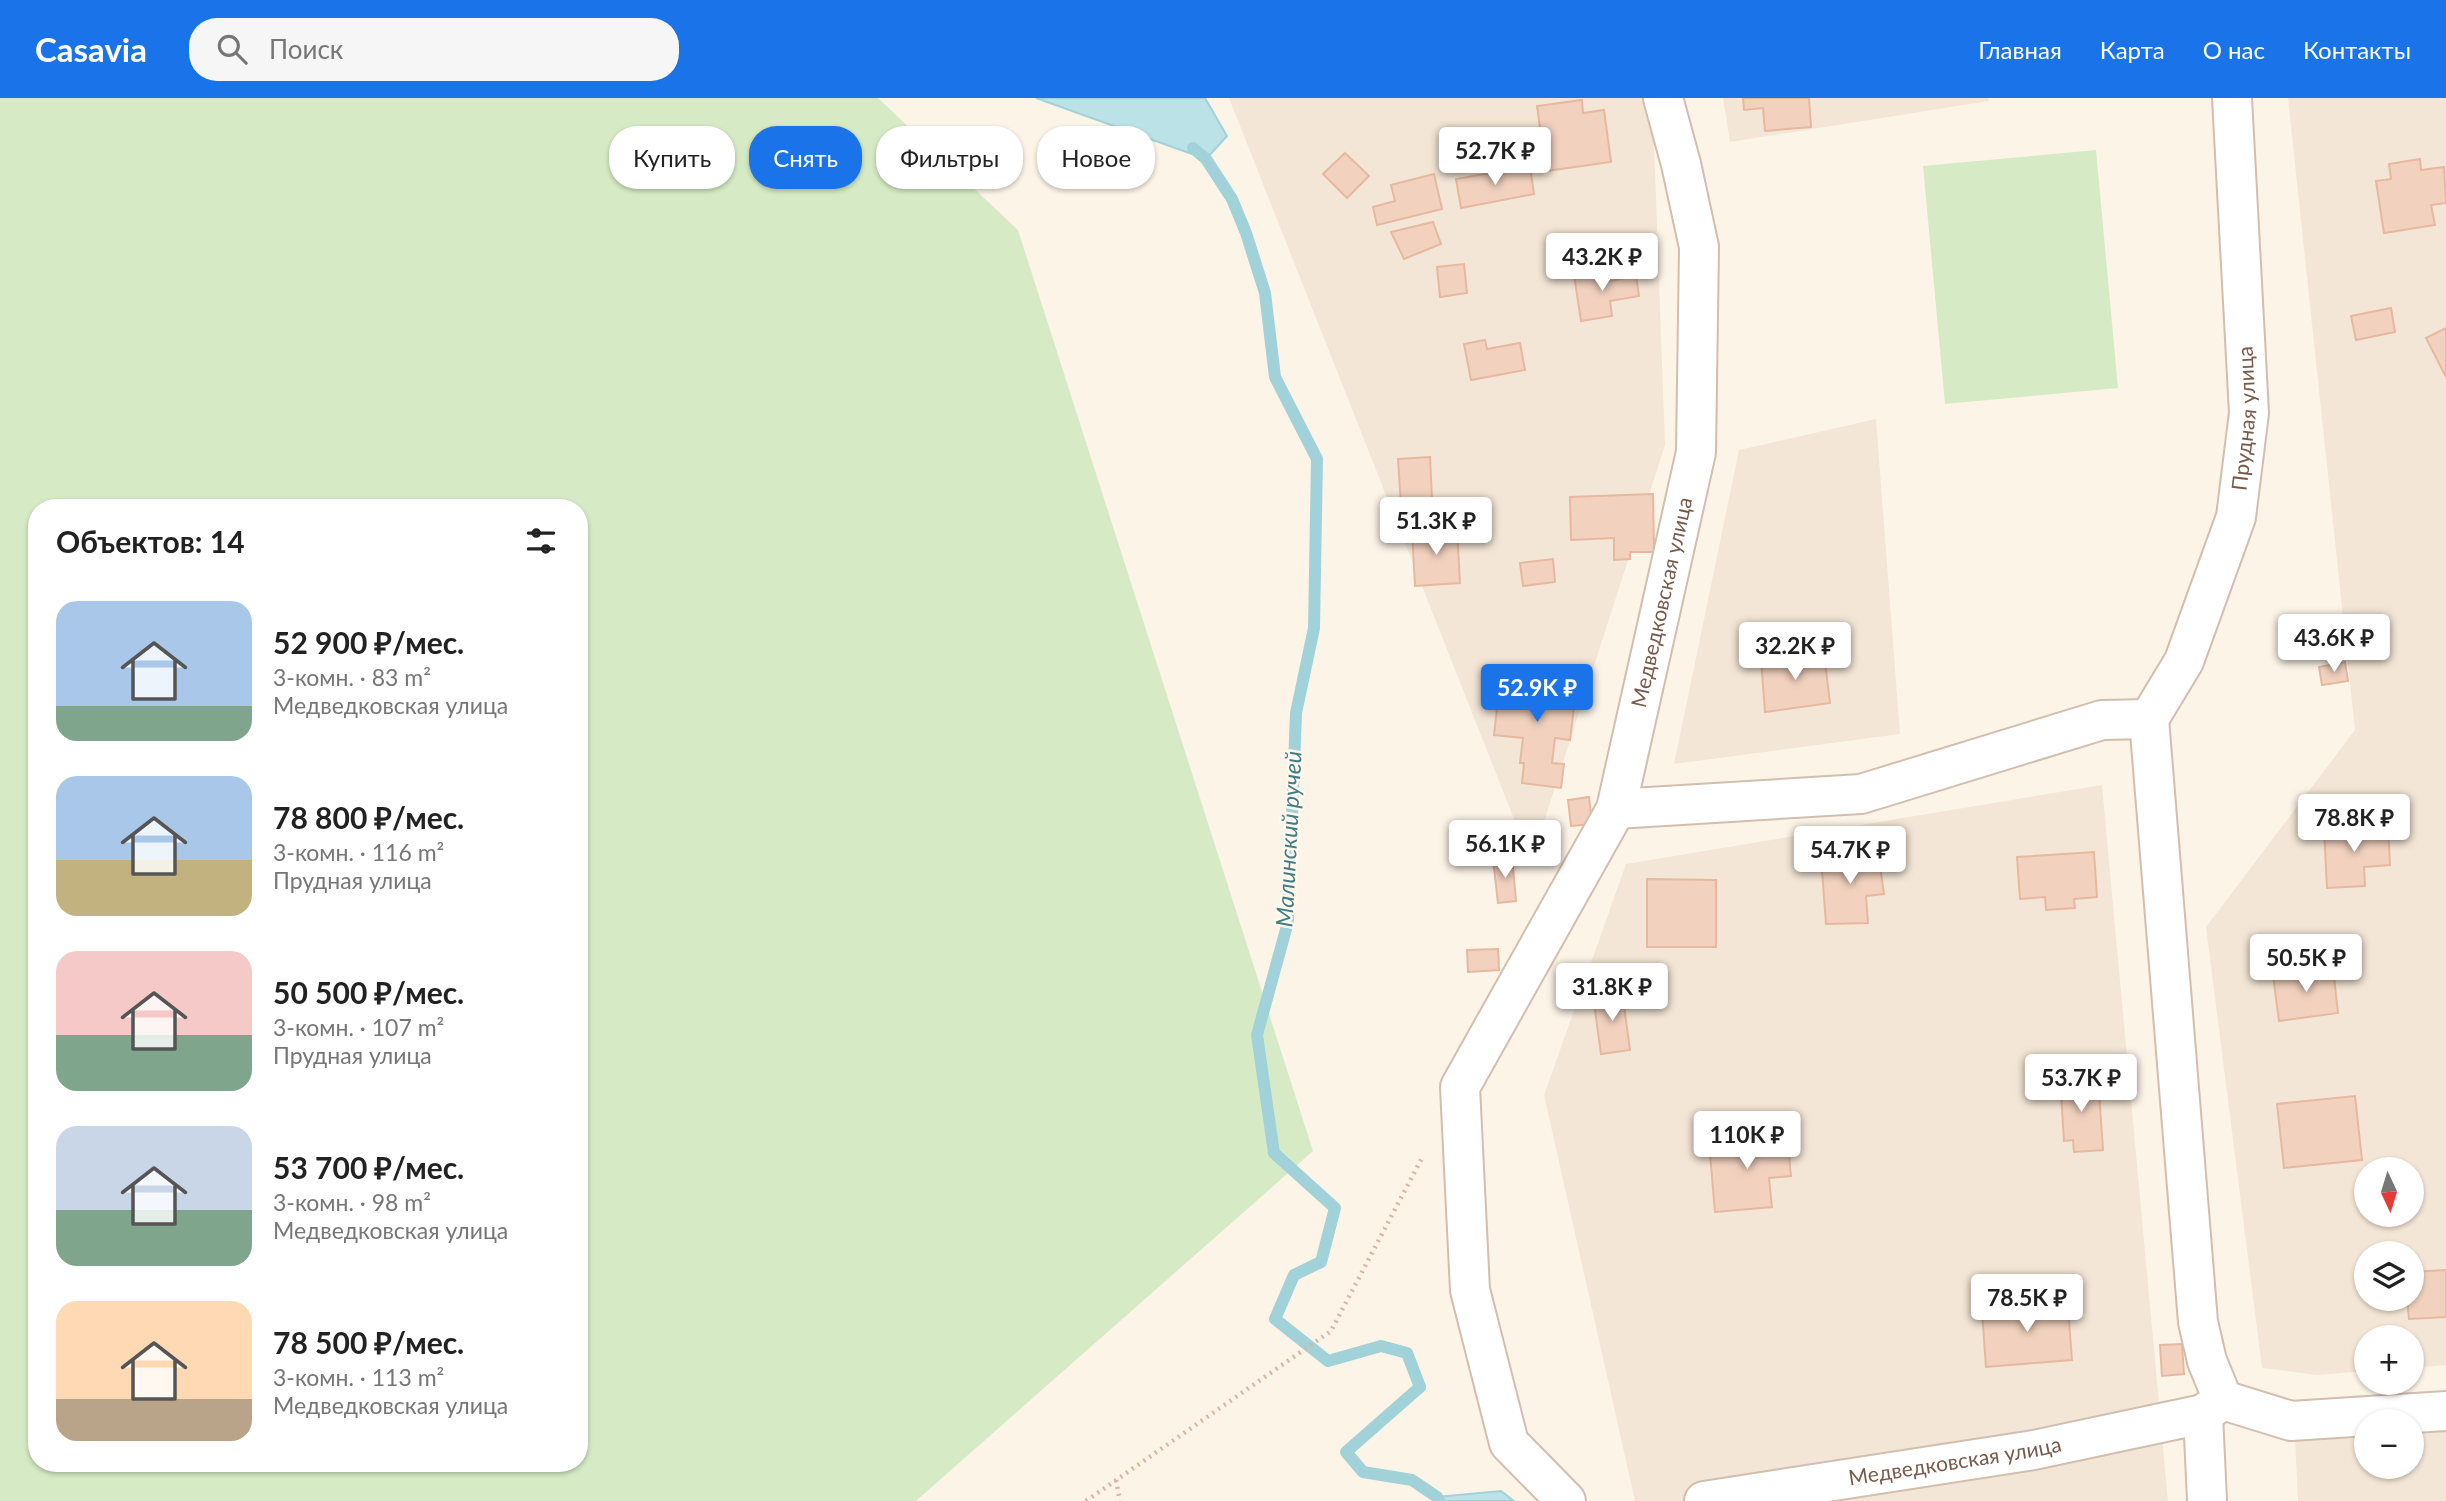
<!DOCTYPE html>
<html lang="ru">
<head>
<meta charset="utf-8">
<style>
	:root { --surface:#fff; --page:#f6f6f6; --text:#222; --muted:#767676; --accent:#1a73e8 }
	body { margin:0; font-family:Lato,sans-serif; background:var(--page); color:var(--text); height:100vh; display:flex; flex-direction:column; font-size:26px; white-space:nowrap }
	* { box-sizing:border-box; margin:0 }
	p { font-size:23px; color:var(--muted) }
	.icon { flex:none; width:38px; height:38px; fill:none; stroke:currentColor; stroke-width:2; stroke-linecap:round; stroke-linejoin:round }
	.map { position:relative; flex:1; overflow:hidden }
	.side { position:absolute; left:28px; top:401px; width:560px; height:973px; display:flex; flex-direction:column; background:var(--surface); border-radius:28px; box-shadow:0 2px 5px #0004 }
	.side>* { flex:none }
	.top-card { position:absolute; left:609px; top:28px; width:665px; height:63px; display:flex; gap:14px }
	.needle { width:46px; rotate:176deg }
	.controls { position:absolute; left:2354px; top:1059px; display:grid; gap:14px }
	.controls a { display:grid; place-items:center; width:70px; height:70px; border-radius:50%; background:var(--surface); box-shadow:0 2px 5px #0004; font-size:35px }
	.price { position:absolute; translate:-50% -60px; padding:0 16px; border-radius:7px; background:#fff; color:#222; font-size:23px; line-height:46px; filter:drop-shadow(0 2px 4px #0008) }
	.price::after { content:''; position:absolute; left:50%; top:42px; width:21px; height:16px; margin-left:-10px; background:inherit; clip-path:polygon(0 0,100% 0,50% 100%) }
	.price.on { background:var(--accent); color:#fff }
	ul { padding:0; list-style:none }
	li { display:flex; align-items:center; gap:21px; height:175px; padding:0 28px }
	li span { display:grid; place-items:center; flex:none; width:196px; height:140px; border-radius:21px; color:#555 }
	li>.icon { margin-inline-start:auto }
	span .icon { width:84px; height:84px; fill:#fffc; stroke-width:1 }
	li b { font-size:30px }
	h2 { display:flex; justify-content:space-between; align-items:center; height:84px; padding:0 28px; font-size:30px }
	.tag { padding:0 24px; border-radius:28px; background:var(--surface); box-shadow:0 2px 5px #0004; font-size:24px; line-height:63px }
	.tag.on { background:var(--accent); color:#fff }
	header { display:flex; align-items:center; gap:42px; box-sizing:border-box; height:98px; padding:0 35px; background:var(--accent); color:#fff }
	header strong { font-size:33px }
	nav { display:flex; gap:38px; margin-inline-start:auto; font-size:24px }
	.search { width:490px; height:63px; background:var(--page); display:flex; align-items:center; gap:18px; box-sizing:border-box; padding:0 24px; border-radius:28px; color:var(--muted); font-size:26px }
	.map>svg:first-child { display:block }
	.residential { fill:#f4e6d6; fill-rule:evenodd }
	.green { fill:#d6ebc5; fill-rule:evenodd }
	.water { fill:#bbe2e7; stroke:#a1d2d9; stroke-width:2 }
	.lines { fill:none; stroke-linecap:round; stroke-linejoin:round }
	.stream { stroke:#a1d2d9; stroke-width:12 }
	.building { fill:#f2d2bf; stroke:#e5b89f; stroke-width:2 }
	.street-casing { stroke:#d1beaf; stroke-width:42 }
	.path { stroke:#d8b5a1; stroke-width:4.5; stroke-dasharray:2 5; stroke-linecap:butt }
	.street { stroke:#fff; stroke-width:38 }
	.labels { text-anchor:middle; stroke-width:5; stroke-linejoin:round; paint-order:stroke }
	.street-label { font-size:21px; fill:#775a4b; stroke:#fff8ee }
	.water-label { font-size:23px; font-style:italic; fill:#417b83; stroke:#fff8ee }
</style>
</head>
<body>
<header>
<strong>Casavia</strong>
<div class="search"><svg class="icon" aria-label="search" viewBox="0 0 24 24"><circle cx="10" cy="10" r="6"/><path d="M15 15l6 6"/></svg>Поиск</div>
<nav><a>Главная</a><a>Карта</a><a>О нас</a><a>Контакты</a></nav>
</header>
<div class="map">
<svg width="2446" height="1403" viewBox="0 0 2446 1403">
	<rect width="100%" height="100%" fill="#fdf4e8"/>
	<g class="residential">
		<polygon points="1229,0 1646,0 1654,45 1665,347 1531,764"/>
		<polygon points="1723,0 1988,0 1989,3 1730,44"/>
		<path d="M2288 0H2446V1267L2412 1270V1239H2366V1273L2317 1277 2262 1270 2206 829 2355 632ZM2366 1071H2412V1116H2366ZM2366 1155H2412V1200H2366Z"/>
		<polygon points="1876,321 1900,636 1674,666 1739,352"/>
		<polygon points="2102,687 2168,1403 1635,1403 1544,997 1626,766"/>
		<polygon points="2446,1333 2446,1403 2298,1403 2295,1340 2366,1337 2366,1368 2412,1368 2412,1335"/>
	</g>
	<g class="green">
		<path d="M0 0H878L1018 132 1313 1053 916 1403H0ZM37 410H579V1365H37Z"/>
		<polygon points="2096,52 2118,290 1945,306 1923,68"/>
	</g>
	<g class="water">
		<polygon points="1036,0 1205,0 1227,38 1206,61"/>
		<polygon points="1501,1393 1514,1403 1433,1403 1437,1399"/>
	</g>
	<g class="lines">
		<polyline class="stream" points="1193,50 1206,61 1232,101 1246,135 1265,195 1275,279 1317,361 1314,530 1296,615 1288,824 1257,937 1274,1055 1335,1110 1321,1164 1294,1177 1275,1221 1328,1263 1381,1248 1407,1255 1420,1289 1346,1354 1363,1374 1412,1382 1437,1399 1439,1403"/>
	</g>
	<g class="building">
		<polygon points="1743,0 1809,0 1811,29 1765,33 1763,10 1744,12"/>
		<polygon points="1582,2 1583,15 1604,12 1611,64 1546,73 1537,8"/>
		<polygon points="1345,55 1369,78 1347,100 1323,76"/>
		<polygon points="2420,61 2421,72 2444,69 2446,105 2431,107 2435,127 2384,135 2376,83 2391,81 2389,66"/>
		<polygon points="1530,68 1534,96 1461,110 1456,81"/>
		<polygon points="1434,76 1442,111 1377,127 1373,109 1395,103 1391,87"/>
		<polygon points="1433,124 1441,146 1404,161 1391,134"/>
		<polygon points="1464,166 1467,195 1440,199 1437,169"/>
		<polygon points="1608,171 1610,183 1636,178 1639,198 1610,203 1612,218 1581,223 1574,177"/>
		<polygon points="2391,210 2395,234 2356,242 2351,218"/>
		<polygon points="2446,230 2446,279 2426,240"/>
		<polygon points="1485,242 1487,251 1520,245 1525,272 1471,282 1464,246"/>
		<polygon points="1430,359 1433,421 1402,423 1398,361"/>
		<polygon points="1653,396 1654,454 1630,454 1630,461 1614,462 1614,440 1571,442 1570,399"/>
		<polygon points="1457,430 1460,485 1415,488 1412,433"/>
		<polygon points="1553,461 1555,484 1523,488 1520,465"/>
		<polygon points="1824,555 1830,605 1765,614 1761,562"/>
		<polygon points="2345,564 2348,583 2322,587 2319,569"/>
		<polygon points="1510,575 1570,582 1567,608 1574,609 1570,642 1555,640 1552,665 1564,666 1561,690 1522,685 1524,665 1520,665 1523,640 1494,637 1498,600 1506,600"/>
		<polygon points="1589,699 1592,726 1571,728 1568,702"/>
		<polygon points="2388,727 2390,767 2364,769 2365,788 2327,790 2324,730"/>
		<polygon points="1878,754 1884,796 1866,798 1868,825 1826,826 1821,759"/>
		<polygon points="2094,754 2097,799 2074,801 2075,810 2046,812 2045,799 2020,801 2017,759"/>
		<polygon points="1512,759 1516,803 1498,805 1493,761"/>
		<polygon points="1647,781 1716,782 1716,849 1647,849"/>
		<polygon points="1498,851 1499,872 1468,874 1467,852"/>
		<polygon points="2333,870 2338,915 2279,923 2273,877"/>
		<polygon points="1622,893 1630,952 1601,956 1593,898"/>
		<polygon points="2089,977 2090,994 2099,994 2103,1052 2074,1054 2073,1042 2064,1043 2060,979"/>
		<polygon points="2355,998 2362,1062 2284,1070 2277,1006"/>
		<polygon points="1787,1037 1791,1078 1769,1080 1772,1109 1715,1114 1709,1044"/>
		<polygon points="2446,1172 2446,1219 2409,1221 2407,1200 2412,1200 2412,1174"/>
		<polygon points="2044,1197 2045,1210 2068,1209 2072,1262 1986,1269 1982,1213 2016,1210 2015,1200"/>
		<polygon points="2182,1246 2184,1276 2162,1278 2160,1247"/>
	</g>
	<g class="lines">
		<defs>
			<g id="street">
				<polyline points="2149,621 2198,1224 2207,1263 2223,1302 2291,1323 2446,1313"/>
				<path id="s1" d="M2149 621 2184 563 2236 419 2249 315 2232 0"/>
				<polyline points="1616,711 1861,696 2102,622 2149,621"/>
				<path id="s2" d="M1566 1403 1509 1345 1470 1192 1460 989 1616 711 1696 354 1699 149 1681 66 1663 0"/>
				<path id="s3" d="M1704 1403 2034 1352 2203 1316"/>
				<polyline points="2207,1403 2203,1316 2223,1302"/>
			</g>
		</defs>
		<use href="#street" class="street-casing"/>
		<g class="path">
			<polyline points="1116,1382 1120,1403"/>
			<polyline points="1086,1403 1331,1233 1423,1058"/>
		</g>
		<use href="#street" class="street"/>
	</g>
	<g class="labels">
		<g class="street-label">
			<text dy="7" stroke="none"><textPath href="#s1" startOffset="320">Прудная улица</textPath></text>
			<text dy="7" stroke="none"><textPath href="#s2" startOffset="973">Медведковская улица</textPath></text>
			<text dy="7" stroke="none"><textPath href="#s3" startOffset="254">Медведковская улица</textPath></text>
		</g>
		<g class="water-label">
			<text transform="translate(1289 741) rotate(-87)" y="8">Малинский ручей</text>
		</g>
	</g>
</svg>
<div class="controls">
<a><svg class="needle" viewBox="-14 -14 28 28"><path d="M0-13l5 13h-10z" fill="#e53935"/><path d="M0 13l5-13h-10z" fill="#767676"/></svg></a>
<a><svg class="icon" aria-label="layers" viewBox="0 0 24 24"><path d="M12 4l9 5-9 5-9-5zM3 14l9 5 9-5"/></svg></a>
<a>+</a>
<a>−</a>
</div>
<b class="price" style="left:1495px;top:89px">52.7K ₽</b>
<b class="price" style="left:1602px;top:195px">43.2K ₽</b>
<b class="price" style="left:1436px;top:459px">51.3K ₽</b>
<b class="price" style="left:2334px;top:576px">43.6K ₽</b>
<b class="price" style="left:1795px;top:584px">32.2K ₽</b>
<b class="price on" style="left:1537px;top:626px">52.9K ₽</b>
<b class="price" style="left:2354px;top:756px">78.8K ₽</b>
<b class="price" style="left:1505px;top:782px">56.1K ₽</b>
<b class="price" style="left:1850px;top:788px">54.7K ₽</b>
<b class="price" style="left:2306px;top:896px">50.5K ₽</b>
<b class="price" style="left:1612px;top:925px">31.8K ₽</b>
<b class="price" style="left:2081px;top:1016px">53.7K ₽</b>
<b class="price" style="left:1747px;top:1073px">110K ₽</b>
<b class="price" style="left:2027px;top:1236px">78.5K ₽</b>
<div class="top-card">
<a class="tag">Купить</a>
<a class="tag on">Снять</a>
<a class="tag">Фильтры</a>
<a class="tag">Новое</a>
</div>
<section class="side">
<h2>Объектов: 14<svg class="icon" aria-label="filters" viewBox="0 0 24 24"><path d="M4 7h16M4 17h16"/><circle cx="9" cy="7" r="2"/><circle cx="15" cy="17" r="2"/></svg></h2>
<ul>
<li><span style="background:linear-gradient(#a9c7e8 75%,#7fa58c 0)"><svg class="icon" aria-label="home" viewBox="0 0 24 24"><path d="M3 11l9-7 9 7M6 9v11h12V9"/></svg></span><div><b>52 900 ₽/мес.</b><p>3-комн. · 83 m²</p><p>Медведковская улица</p></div></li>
<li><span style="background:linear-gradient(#a9c7e8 60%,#c2b280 0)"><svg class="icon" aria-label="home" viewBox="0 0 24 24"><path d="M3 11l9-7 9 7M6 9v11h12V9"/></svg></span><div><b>78 800 ₽/мес.</b><p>3-комн. · 116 m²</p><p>Прудная улица</p></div></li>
<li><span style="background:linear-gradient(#f6c9c9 60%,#7fa58c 0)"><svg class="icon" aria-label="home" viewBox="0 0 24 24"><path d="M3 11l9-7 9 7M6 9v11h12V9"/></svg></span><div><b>50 500 ₽/мес.</b><p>3-комн. · 107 m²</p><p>Прудная улица</p></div></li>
<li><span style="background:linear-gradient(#c9d6e8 60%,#7fa58c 0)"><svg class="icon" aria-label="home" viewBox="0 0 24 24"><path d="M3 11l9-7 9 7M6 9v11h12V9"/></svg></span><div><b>53 700 ₽/мес.</b><p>3-комн. · 98 m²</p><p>Медведковская улица</p></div></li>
<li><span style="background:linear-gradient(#ffd9b3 70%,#b9a48a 0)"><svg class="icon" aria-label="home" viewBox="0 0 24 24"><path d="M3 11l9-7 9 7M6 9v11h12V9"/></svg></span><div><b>78 500 ₽/мес.</b><p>3-комн. · 113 m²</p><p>Медведковская улица</p></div></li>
</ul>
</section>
</div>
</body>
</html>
